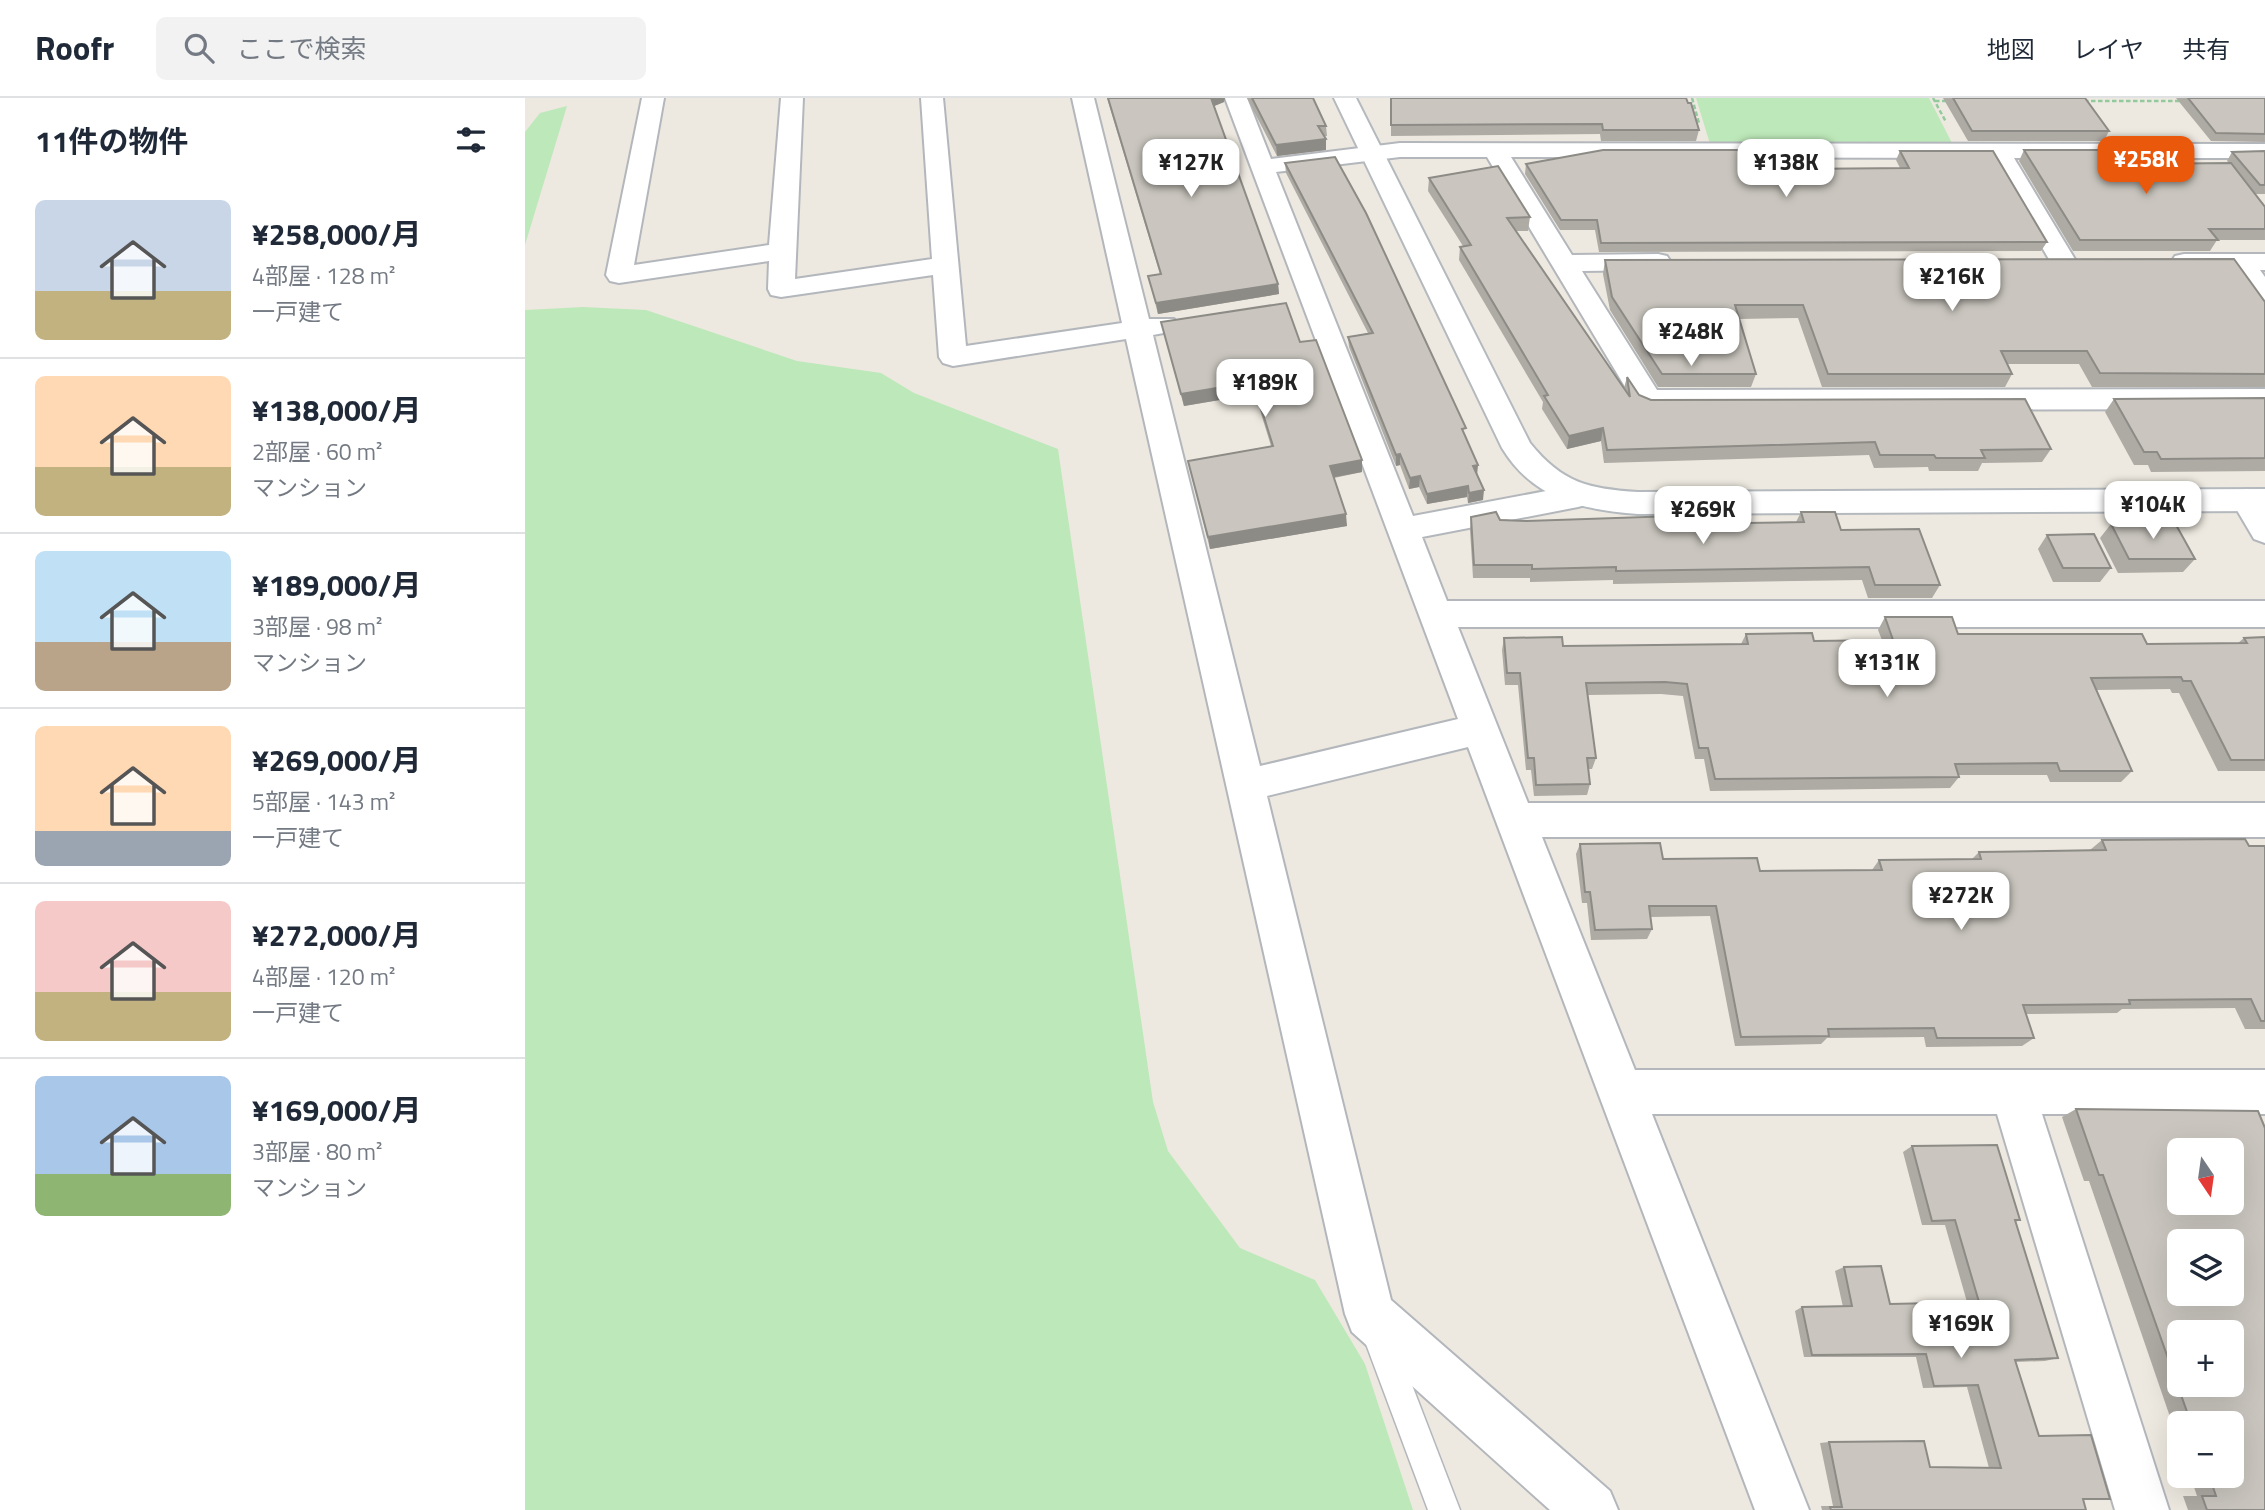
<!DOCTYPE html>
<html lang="ja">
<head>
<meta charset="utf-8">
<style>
	:root { --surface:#fff; --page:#f2f2f3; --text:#1f2937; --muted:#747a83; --line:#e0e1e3; --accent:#ea580c }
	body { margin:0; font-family:"Titillium Web","Noto Sans JP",sans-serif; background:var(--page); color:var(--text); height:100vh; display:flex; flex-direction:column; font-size:26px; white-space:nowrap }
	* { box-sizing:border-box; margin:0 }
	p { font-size:23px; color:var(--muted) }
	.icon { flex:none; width:38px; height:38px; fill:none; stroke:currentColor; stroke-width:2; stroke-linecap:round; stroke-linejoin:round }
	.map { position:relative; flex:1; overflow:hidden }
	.side { display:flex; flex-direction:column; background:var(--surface); width:525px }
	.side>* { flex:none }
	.needle { width:46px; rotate:167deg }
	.buttons { position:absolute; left:1642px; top:1040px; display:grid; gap:14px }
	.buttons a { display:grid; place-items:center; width:77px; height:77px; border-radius:10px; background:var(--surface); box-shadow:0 7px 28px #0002; font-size:35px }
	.price { position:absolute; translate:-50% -60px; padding:0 16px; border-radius:14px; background:#fff; color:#222; font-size:23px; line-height:46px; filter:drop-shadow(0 2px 4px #0008) }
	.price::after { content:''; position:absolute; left:50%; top:42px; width:21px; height:16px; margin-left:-10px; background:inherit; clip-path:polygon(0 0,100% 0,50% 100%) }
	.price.on { background:var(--accent); color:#fff }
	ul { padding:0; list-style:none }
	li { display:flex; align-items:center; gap:21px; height:175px; padding:0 35px }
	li+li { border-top:2px solid var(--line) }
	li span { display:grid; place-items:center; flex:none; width:196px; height:140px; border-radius:10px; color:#555 }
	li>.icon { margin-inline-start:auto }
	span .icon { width:84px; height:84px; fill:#fffc; stroke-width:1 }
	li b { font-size:30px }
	h2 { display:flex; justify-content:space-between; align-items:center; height:84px; padding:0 35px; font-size:30px }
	header { display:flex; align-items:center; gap:42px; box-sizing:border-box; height:98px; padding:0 35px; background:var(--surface); border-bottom:2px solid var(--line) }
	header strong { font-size:33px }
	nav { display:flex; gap:38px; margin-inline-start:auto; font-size:24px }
	.search { width:490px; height:63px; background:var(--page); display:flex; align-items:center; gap:18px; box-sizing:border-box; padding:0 24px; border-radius:10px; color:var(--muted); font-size:26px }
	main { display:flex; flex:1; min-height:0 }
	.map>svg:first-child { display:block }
	.green { fill:#bde8b9 }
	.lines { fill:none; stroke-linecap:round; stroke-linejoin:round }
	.lane-casing { stroke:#b3b7bc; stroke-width:3 }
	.street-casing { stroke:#b3b7bc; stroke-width:4 }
	.secondary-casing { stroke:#b4b9be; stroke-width:4 }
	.path { stroke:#92ca9d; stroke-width:2.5; stroke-dasharray:4.5 2.5; stroke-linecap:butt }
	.lane { fill:#fff; fill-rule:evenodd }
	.street { fill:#fff; fill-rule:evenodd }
	.secondary { fill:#fff; fill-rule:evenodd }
	.wall { fill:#aeaaa4; fill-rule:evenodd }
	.shaded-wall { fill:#8d8b86 }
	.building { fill:#cac6bf; stroke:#8d8b86; stroke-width:2; fill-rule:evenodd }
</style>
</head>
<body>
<header>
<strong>Roofr</strong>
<div class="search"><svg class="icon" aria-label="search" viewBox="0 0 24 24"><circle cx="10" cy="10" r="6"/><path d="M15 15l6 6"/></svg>ここで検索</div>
<nav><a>地図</a><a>レイヤ</a><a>共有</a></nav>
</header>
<main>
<section class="side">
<h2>11件の物件<svg class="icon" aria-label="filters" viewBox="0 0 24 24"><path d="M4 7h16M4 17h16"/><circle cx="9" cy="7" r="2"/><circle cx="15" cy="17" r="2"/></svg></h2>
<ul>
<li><span style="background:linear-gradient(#c9d6e8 65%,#c2b280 0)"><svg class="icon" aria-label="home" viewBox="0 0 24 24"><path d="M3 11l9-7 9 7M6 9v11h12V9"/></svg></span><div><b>¥258,000/月</b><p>4部屋 · 128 m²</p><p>一戸建て</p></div></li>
<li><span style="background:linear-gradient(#ffd9b3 65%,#c2b280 0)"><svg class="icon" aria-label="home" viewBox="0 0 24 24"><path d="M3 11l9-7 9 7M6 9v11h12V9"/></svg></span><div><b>¥138,000/月</b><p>2部屋 · 60 m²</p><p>マンション</p></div></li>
<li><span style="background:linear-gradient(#bfe0f5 65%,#b9a48a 0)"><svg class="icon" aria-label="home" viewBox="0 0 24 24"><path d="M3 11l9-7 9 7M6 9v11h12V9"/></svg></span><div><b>¥189,000/月</b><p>3部屋 · 98 m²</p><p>マンション</p></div></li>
<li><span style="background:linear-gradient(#ffd9b3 75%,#9aa5b1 0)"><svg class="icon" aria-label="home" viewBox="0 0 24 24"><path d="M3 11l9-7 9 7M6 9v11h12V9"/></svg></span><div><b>¥269,000/月</b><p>5部屋 · 143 m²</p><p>一戸建て</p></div></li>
<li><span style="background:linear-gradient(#f6c9c9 65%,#c2b280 0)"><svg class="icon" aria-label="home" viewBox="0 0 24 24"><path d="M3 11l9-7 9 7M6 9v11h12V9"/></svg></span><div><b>¥272,000/月</b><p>4部屋 · 120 m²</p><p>一戸建て</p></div></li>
<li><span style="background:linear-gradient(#a9c7e8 70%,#8fb573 0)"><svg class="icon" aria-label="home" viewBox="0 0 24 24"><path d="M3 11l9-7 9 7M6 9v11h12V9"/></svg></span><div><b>¥169,000/月</b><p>3部屋 · 80 m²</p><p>マンション</p></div></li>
</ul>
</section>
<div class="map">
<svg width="1740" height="1412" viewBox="0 0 1740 1412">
	<rect width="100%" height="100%" fill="#ede9e0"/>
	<g class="green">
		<polygon points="1171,0 1404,0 1428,47 1185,46"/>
		<polygon points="42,8 0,147 0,34 15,15"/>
		<polygon points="58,209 121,212 272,263 356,275 389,295 533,351 628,1004 643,1053 715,1150 790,1182 840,1266 888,1412 0,1412 0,212"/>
	</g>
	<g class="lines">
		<defs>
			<polygon id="lane" points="853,1223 864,1227 935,1412 903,1412 838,1238 842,1227"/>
			<g id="street">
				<polygon points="117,0 139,0 109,167 244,147 256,0 278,0 270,181 407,161 396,0 418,0 441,248 597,225 547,0 569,0 624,221 649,221 653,227 649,233 628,237 735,668 933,621 700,0 722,0 746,61 875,45 1740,46 1740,60 1489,60 1551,163 1547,169 1529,169 1525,163 1465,60 986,59 1047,157 1133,156 1142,158 1146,164 1142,170 1133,172 1057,173 1132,292 1740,291 1740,311 1123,312 1113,309 1108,302 962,59 875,59 751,74 888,418 1053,387 1064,390 1069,398 1064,406 1053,409 897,439 922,503 1740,503 1740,529 933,529 1003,705 1740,705 1740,739 1017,739 1110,972 1740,972 1740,1016 1517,1016 1644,1412 1590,1412 1472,1016 1127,1016 1284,1412 1230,1412 943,649 742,698 866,1202 1085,1393 1093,1412 1025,1412 827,1234 820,1216 601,241 428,268 418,265 414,259 408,177 256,199 246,197 243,191 244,163 94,185 85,183 81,177"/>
				<polygon points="1659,156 1740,156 1740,172 1735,172 1740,179 1740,206 1730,204 1708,172 1650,170 1646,164 1650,158"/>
				<polygon points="1722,391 1733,394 1740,406 1740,445 1729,441 1706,402 1711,394"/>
			</g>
			<path id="secondary" d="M809 0H831L1005 345C1037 385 1064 391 1113 394L1740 391V413L1113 416C1057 412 1008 401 977 350Z"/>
		</defs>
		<use href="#lane" class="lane-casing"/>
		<use href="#street" class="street-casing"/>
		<use href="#secondary" class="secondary-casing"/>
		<g class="path">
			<polyline points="1167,0 1174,25"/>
			<polyline points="1408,0 1421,24"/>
			<polyline points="1410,3 1424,3"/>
			<polyline points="1559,3 1659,3"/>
		</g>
		<use href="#lane" class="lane"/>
		<use href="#street" class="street"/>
		<use href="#secondary" class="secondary"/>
	</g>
	<g class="wall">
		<polygon points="582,0 700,0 699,4 689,8 753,186 754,196 633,216 623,178 635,176"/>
		<polygon points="722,0 788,0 801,28 802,38 799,38 801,52 752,58"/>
		<polygon points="866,0 1174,32 1171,43 1076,43 1075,36 866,38"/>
		<polygon points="1418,0 1560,0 1584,33 1579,43 1443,43"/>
		<polygon points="1651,0 1740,0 1740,44 1686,43"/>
		<polygon points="1499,52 1609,66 1704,65 1702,63 1707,54 1740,53 1740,96 1730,96 1740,109 1740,142 1692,142 1685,153 1548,153 1494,63"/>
		<polygon points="1375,53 1522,144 1516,153 1074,154 1070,132 1035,132 1000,76 1001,66 1228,63 1268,71 1375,70 1371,62"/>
		<polygon points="760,65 941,338 952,378 958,402 943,405 942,399 902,406 894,389 884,391 875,367 871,368 824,249 823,239 843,235 761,75"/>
		<polygon points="904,80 1005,119 1003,133 991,133 1099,290 1102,279 1114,297 1126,302 1526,351 1517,364 1457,365 1453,373 1404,373 1403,369 1349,370 1344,357 1079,365 1076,343 1042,351 1017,311 1018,304 934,162 935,149 938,148 903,93"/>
		<polygon points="1080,162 1740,204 1740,289 1567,289 1554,266 1482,266 1487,276 1480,289 1297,289 1273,220 1214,221 1231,276 1226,289 1133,289 1085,212 1078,176"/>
		<polygon points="636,224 775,244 837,374 809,380 822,428 685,451 663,363 746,348 730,296 659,308"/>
		<polygon points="1740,300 1740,373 1626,374 1623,367 1609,367 1580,314 1589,301"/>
		<polygon points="1276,414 1316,432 1415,487 1407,500 1343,500 1337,482 1088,486 1088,482 1005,484 1005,480 948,480 945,432 946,419 1002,423 1152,426 1271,424"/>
		<polygon points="1586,426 1670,461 1658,474 1593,475 1575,440"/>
		<polygon points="1522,437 1586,470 1575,484 1528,484 1513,451"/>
		<polygon points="1360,519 1433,536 1622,546 1713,545 1719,540 1740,539 1740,673 1693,673 1654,595 1647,595 1645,591 1571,592 1607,673 1596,684 1525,684 1522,677 1433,677 1434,679 1425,690 1185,693 1179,661 1170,661 1158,598 1136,596 1062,597 1071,660 1067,671 1063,671 1065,686 1062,697 1009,698 1006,672 1001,672 993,587 980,587 977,552 979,540 1038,548 1216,546 1221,536 1289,543 1357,542 1353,532"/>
		<polygon points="1577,742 1740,748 1740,931 1720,931 1710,910 1597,911 1592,915 1501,916 1509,940 1497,948 1401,949 1399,939 1302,940 1296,946 1210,948 1185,818 1125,819 1127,831 1122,841 1066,842 1062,805 1057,805 1051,756 1055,746 1138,761 1235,773 1347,772 1354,762 1447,761 1454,754 1565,752"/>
		<path d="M1551 1011 1733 1013 1740 1030V1412H1663L1658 1398H1672L1665 1377H1706V1325H1654V1345L1564 1083H1559L1537 1019ZM1654 1052H1706V1104H1654ZM1654 1143H1706V1195H1654ZM1654 1234H1706V1286H1654Z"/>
		<polygon points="1387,1048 1495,1122 1490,1124 1533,1260 1520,1263 1490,1264 1514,1338 1558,1401 1561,1412 1297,1412 1296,1408 1308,1408 1295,1345 1304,1344 1405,1369 1464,1370 1442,1289 1398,1290 1391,1259 1279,1259 1270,1213 1277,1209 1318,1209 1310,1173 1319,1169 1365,1206 1442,1204 1420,1127 1397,1127 1378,1054"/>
	</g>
	<g class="shaded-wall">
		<polygon points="686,0 700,0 699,4 687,9"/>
		<polygon points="801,41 801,52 752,58 751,47"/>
		<polygon points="753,186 754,196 633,216 631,205"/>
		<polygon points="728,284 730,296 659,308 656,296"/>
		<polygon points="1078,330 1076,343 1042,351 1044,338"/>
		<polygon points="875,356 875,367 871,368 871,357"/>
		<polygon points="837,362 837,374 805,380 805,368"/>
		<polygon points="953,367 952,378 948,368"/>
		<polygon points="895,378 894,389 884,391 885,380"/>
		<polygon points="943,388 942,399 902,406 902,396"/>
		<polygon points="959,392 958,402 943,405 944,395"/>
		<polygon points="821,416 822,428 685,451 683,439"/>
	</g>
	<g class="building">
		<polygon points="583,0 686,0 753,186 631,205 623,178 636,176"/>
		<polygon points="727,0 788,0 801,28 793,28 801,41 751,47"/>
		<polygon points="866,0 1161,0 1163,5 1166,5 1174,32 1078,32 1077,26 866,27"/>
		<polygon points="1428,0 1560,0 1584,33 1447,33"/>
		<polygon points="1663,0 1740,0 1740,36 1691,35"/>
		<polygon points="1078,52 1224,52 1228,63 1265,63 1268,71 1384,70 1375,53 1468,53 1522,144 1076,145 1072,122 1036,122 1001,66"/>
		<polygon points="1499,52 1599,52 1609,66 1706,65 1740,109 1740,131 1684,131 1693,142 1555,142"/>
		<polygon points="1740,53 1740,87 1735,87 1707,54"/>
		<polygon points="810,59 841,115 941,330 937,331 953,367 948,368 959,392 944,395 943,388 902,396 895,378 885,380 875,356 871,357 823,239 848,235 760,65"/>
		<polygon points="973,68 1005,119 982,120 1105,299 1102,279 1114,297 1126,302 1500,301 1526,351 1456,352 1460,360 1411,360 1409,357 1355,357 1350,344 1082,352 1078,330 1044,338 1019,298 1023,297 935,149 946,147 904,80"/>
		<polygon points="1709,161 1740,204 1740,276 1575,275 1562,253 1476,253 1487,276 1303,276 1278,207 1210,207 1231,276 1137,276 1087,199 1080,162"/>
		<polygon points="761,205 775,244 791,242 837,362 805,368 821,416 683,439 663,363 748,348 728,284 656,296 636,224"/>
		<polygon points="1740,300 1740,360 1636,361 1632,354 1619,354 1589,301"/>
		<polygon points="971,414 975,422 1002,423 1150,418 1152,426 1279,424 1276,414 1310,414 1316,432 1394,431 1415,487 1350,487 1344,469 1091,473 1091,469 1007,471 1007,467 949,467 946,419"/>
		<polygon points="1650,425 1670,461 1604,461 1586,426"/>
		<polygon points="1569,436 1586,470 1538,470 1522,437"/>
		<polygon points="1360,519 1427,519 1433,536 1617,536 1622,546 1722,545 1719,540 1740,539 1740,662 1706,662 1666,583 1658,583 1656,579 1566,580 1607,673 1535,673 1532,665 1430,666 1434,679 1190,681 1183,650 1174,650 1162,586 1140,584 1061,585 1071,660 1062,660 1065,686 1011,687 1009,660 1003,660 995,575 982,575 979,540 1037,539 1038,548 1223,546 1221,536 1287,535 1289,543 1368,542"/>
		<polygon points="1720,741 1724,748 1740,748 1740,923 1736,923 1726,901 1604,902 1605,906 1498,907 1509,940 1412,940 1409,930 1303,931 1304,938 1216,939 1191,808 1124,808 1127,831 1070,832 1065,794 1060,794 1055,746 1135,745 1138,761 1232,760 1235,773 1357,772 1354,762 1456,761 1454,754 1581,752 1577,742"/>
		<path d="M1551 1011 1733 1013 1740 1030V1412H1682L1677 1398H1691L1684 1377H1706V1325H1666L1578 1077H1574ZM1654 1052H1706V1104H1654ZM1654 1143H1706V1195H1654ZM1654 1234H1706V1286H1654Z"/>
		<polygon points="1472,1047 1495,1122 1490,1122 1533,1260 1490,1262 1514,1338 1566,1337 1585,1401 1558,1401 1561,1412 1306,1412 1305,1409 1317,1409 1304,1344 1399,1343 1405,1369 1476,1370 1453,1287 1409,1288 1401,1256 1287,1257 1277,1209 1327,1208 1319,1169 1356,1168 1365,1206 1454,1204 1430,1122 1407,1123 1387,1048"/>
	</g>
</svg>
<div class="buttons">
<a><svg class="needle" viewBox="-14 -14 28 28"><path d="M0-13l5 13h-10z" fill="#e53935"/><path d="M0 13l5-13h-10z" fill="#747a83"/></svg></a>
<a><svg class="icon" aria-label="layers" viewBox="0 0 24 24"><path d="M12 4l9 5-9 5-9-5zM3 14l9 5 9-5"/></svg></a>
<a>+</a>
<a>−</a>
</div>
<b class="price on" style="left:1621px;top:98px">¥258K</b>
<b class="price" style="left:666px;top:101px">¥127K</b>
<b class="price" style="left:1261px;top:101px">¥138K</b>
<b class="price" style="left:1427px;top:215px">¥216K</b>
<b class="price" style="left:1166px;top:270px">¥248K</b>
<b class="price" style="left:740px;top:321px">¥189K</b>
<b class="price" style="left:1628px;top:443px">¥104K</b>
<b class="price" style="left:1178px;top:448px">¥269K</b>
<b class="price" style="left:1362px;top:601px">¥131K</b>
<b class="price" style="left:1436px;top:834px">¥272K</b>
<b class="price" style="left:1436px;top:1262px">¥169K</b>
</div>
</main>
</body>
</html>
